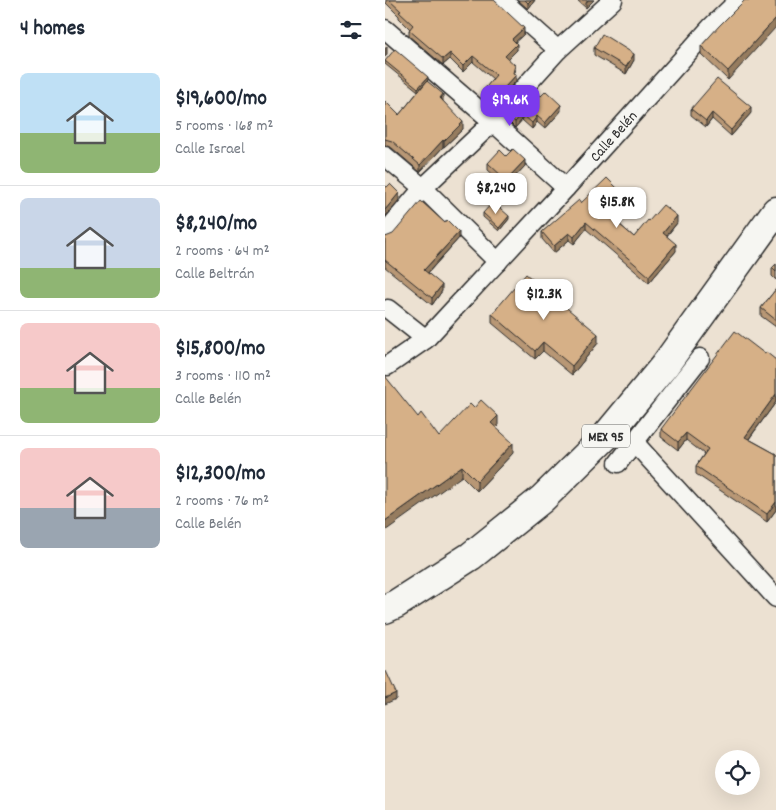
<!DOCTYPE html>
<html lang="en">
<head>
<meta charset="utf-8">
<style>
	:root { --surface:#fff; --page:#f6f6f7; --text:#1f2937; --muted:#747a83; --line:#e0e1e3; --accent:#7c3aed }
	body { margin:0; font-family:Dekko,sans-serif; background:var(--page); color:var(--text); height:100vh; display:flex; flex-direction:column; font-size:19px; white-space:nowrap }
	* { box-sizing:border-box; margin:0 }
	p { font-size:16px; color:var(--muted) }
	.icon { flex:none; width:28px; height:28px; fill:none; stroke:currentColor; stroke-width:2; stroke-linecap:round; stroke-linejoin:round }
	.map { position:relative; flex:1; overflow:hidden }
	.details { display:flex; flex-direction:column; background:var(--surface); width:385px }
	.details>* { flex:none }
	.tools { position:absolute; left:330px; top:750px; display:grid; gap:10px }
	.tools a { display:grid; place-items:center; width:45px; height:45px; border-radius:50%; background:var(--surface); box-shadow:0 5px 20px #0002; font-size:25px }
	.price { position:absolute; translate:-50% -42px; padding:0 11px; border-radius:10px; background:#fff; color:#222; font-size:16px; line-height:32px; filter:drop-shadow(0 1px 2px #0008) }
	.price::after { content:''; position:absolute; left:50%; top:30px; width:15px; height:11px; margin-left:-8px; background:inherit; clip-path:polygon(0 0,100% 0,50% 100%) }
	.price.on { background:var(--accent); color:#fff }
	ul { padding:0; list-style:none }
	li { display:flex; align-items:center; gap:15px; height:125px; padding:0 20px }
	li+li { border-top:1px solid var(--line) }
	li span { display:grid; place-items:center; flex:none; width:140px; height:100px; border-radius:8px; color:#555 }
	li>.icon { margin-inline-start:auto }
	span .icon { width:60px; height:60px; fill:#fffc; stroke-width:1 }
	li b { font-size:21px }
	h2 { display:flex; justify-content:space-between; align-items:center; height:60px; padding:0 20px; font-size:21px }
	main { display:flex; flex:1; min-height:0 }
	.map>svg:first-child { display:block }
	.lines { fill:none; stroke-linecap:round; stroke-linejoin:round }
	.minor-casing { stroke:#2b2b2b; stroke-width:21 }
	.primary-casing { stroke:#2b2b2b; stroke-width:31 }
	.minor { stroke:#f6f6f2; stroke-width:18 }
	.primary { stroke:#f6f6f2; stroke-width:28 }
	.wall { fill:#b89774; stroke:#2b2b2b }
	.shaded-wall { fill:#967b5e; stroke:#2b2b2b }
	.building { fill:#d6b087; stroke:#2b2b2b }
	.labels { text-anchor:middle; stroke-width:4; stroke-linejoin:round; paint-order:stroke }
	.shield { fill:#f6f6f2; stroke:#686867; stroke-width:1 }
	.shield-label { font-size:14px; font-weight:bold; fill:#2b2b2b }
	.street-label { font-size:15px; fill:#2b2b2b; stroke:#f6f6f2 }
</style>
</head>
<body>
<main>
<section class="details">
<h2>4 homes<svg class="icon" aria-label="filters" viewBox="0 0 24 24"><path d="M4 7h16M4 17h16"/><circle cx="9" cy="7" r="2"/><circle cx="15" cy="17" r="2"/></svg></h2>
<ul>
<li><span style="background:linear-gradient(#bfe0f5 60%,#8fb573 0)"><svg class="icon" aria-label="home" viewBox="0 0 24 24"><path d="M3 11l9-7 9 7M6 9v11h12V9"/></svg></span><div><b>$19,600/mo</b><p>5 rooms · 168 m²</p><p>Calle Israel</p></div></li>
<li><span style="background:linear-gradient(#c9d6e8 70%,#8fb573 0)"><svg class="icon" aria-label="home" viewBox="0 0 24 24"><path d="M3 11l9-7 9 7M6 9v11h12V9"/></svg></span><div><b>$8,240/mo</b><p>2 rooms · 64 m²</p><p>Calle Beltrán</p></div></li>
<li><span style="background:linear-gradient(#f6c9c9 65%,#8fb573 0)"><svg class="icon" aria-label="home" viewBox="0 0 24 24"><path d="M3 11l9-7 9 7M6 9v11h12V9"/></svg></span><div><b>$15,800/mo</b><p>3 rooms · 110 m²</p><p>Calle Belén</p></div></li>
<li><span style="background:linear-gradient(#f6c9c9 60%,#9aa5b1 0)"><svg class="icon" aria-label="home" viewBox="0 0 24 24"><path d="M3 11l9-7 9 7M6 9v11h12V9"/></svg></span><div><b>$12,300/mo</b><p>2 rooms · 76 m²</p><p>Calle Belén</p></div></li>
</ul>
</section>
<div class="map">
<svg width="391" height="810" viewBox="0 0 391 810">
	<rect width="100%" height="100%" fill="#ece1d2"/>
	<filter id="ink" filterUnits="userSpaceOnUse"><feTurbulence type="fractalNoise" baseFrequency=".02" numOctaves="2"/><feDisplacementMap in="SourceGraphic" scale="10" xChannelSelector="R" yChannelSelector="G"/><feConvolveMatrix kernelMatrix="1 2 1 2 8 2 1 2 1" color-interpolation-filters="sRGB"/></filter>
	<g filter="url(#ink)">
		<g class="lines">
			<defs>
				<g id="minor">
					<polyline points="117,0 173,50"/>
					<polyline points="0,29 108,122 181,188"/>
					<polyline points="0,156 38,188 113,262"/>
					<polyline points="0,233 38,188 108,122 173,50 228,0"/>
					<polyline points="3,309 41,339"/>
					<polyline points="2,366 41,339 181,188 326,27 354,0"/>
					<polyline points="249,442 391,598"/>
					<polyline points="233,463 315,358"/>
				</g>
				<polyline id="primary" points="0,609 11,604 86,556 157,499 222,435 280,365 391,211"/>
			</defs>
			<use href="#minor" class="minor-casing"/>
			<use href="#primary" class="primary-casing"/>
			<use href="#minor" class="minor"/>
			<use href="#primary" class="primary"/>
		</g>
		<g class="wall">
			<polygon points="1,0 109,0 139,34 130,42 132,50 123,59 130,71 129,74 131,81 107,107 97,98 97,92 108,79 88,62 78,72 65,59 58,65 24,36 24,30 25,29 14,18 14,16 1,3"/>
			<polygon points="133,0 150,0 143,9"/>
			<polygon points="192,0 209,0 201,8"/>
			<polygon points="360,0 343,80 316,54 316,46"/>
			<polygon points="209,48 249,60 241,74 209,55"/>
			<polygon points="0,61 43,80 42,81 58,101 78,129 59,147 58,147 35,172 7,148 0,145 0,101 14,115 40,83 33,91 0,64"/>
			<polygon points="156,96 176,111 160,129 152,122 147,129 137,120 130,128 123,121 123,115"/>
			<polygon points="306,109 366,113 346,136 327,119 321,127 306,115"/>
			<polygon points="121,156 140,166 121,186 103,170 103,163"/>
			<polygon points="233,196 219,211 249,237 264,221 292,223 282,236 291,251 264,283 201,229 189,244 184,240 169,253 157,239 157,232 196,203"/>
			<polygon points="98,213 124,219 114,231 98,217"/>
			<polygon points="0,237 74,238 43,273 57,291 47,305 0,267"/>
			<polygon points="391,264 391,280 387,276 387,268"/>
			<polygon points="391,289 391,327 376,316 376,308"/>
			<polygon points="107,314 213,343 187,375 158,351 150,359 107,323"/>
			<polygon points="380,354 391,360 391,402 364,439 391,454 391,510 382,522 311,474 311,466 319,454 301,440 293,450 276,437 276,429"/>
			<polygon points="89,408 113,426 111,428 128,453 92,491 77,476 33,417 54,437"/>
		</g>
		<g class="shaded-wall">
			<polygon points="146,0 150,0 143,9 143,3"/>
			<polygon points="203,0 209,0 201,8 201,3"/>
			<polygon points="391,18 391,27 343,80 343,71"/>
			<polygon points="139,28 139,34 127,45 127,39"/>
			<polygon points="132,44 132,50 120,62 120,56"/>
			<polygon points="2,46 2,54 0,57 0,49"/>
			<polygon points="65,53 65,59 58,65 58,59"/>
			<polygon points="249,54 249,60 241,74 241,67"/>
			<polygon points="88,56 88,62 78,72 78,66"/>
			<polygon points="131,75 131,81 107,107 107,101"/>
			<polygon points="43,77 43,80 33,91 33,88"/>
			<polygon points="58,94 58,101 55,105 55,98"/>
			<polygon points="176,105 176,111 160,129 160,123"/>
			<polygon points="366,107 366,113 346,136 346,130"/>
			<polygon points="327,113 327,119 321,127 321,121"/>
			<polygon points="137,114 137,120 130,128 130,122"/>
			<polygon points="152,116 152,122 147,129 147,123"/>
			<polygon points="78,122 78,129 59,147 59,141"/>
			<polygon points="58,140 58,147 35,172 35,165"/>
			<polygon points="140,160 140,166 121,186 121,180"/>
			<polygon points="233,189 233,196 215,215 215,208"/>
			<polygon points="14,193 14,200 0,217 0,210"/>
			<polygon points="124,216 124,219 114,231 114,228"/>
			<polygon points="292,216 292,223 278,240 278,233"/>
			<polygon points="201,222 201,229 189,244 189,237"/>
			<polygon points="74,232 74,238 39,277 39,270"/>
			<polygon points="184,233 184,240 169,253 169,246"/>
			<polygon points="291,244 291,251 264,283 264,276"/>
			<polygon points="57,285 57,291 47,305 47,298"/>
			<polygon points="213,334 213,343 187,375 187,366"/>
			<polygon points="158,342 158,351 150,359 150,351"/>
			<polygon points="391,394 391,402 360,444 360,437"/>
			<polygon points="113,416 113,426 106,433 106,423"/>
			<polygon points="301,433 301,440 293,450 293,442"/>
			<polygon points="128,443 128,453 92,491 92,481"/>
			<polygon points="77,466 77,476 0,531 0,521"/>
			<polygon points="391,502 391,510 382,522 382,514"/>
			<polygon points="11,693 11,699 0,704 0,698"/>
		</g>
		<g class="building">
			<polygon points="4,0 109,0 139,28 127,39 132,44 120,56 130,65 128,73 131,75 107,101 97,92 111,75 88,56 78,66 65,53 58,59 24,30 28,25 14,12 16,11"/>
			<polygon points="140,0 146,0 143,3"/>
			<polygon points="360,0 389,0 391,2 391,18 343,71 316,46 334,26"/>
			<polygon points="217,34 249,54 241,67 209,48"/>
			<polygon points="10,49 43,77 33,88 0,61"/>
			<polygon points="332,79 366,107 346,130 327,113 321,121 306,109"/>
			<polygon points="42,81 58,94 55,98 78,122 59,141 58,140 35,165 7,141 0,139 0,101 14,115"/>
			<polygon points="147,89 156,96 161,91 176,105 160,123 152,116 147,123 137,114 130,122 123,115"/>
			<polygon points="128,149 140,160 121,180 103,163 115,150 121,156"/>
			<polygon points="222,178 233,189 215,208 249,237 263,220 264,221 278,205 292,216 278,233 291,244 264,276 201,222 189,237 184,233 169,246 157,232 194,200 196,203"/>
			<polygon points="5,184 14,193 0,210 0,186 2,187"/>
			<polygon points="36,201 60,223 62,220 74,232 39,270 57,285 47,298 0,260 0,237 3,236 8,234"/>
			<polygon points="108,202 124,216 114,228 98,213"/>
			<polygon points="391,264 391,272 387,268"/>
			<polygon points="141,274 213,334 187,366 158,342 150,351 107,314"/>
			<polygon points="391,289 391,320 376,308"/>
			<polygon points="350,331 380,354 381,352 391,360 391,394 360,437 391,454 391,502 382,514 311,466 323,449 301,433 293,442 276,429"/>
			<polygon points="0,376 33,417 36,413 54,437 85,404 89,408 96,400 113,416 106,423 128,443 92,481 77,466 0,521"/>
			<polygon points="1,671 11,693 0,698 0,672"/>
		</g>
	</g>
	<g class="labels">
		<rect class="shield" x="197" y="424.5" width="48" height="23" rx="4"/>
		<g class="shield-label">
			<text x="221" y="441">MEX 95</text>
		</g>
		<g class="street-label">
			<text transform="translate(228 136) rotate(-48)" y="5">Calle Belén</text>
		</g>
	</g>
</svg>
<div class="tools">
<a><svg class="icon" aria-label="locate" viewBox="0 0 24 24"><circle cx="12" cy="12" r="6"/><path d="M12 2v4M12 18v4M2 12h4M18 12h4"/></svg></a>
</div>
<b class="price on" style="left:125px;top:127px">$19.6K</b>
<b class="price" style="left:111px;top:215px">$8,240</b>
<b class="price" style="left:232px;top:229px">$15.8K</b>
<b class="price" style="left:159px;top:321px">$12.3K</b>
</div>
</main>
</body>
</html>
